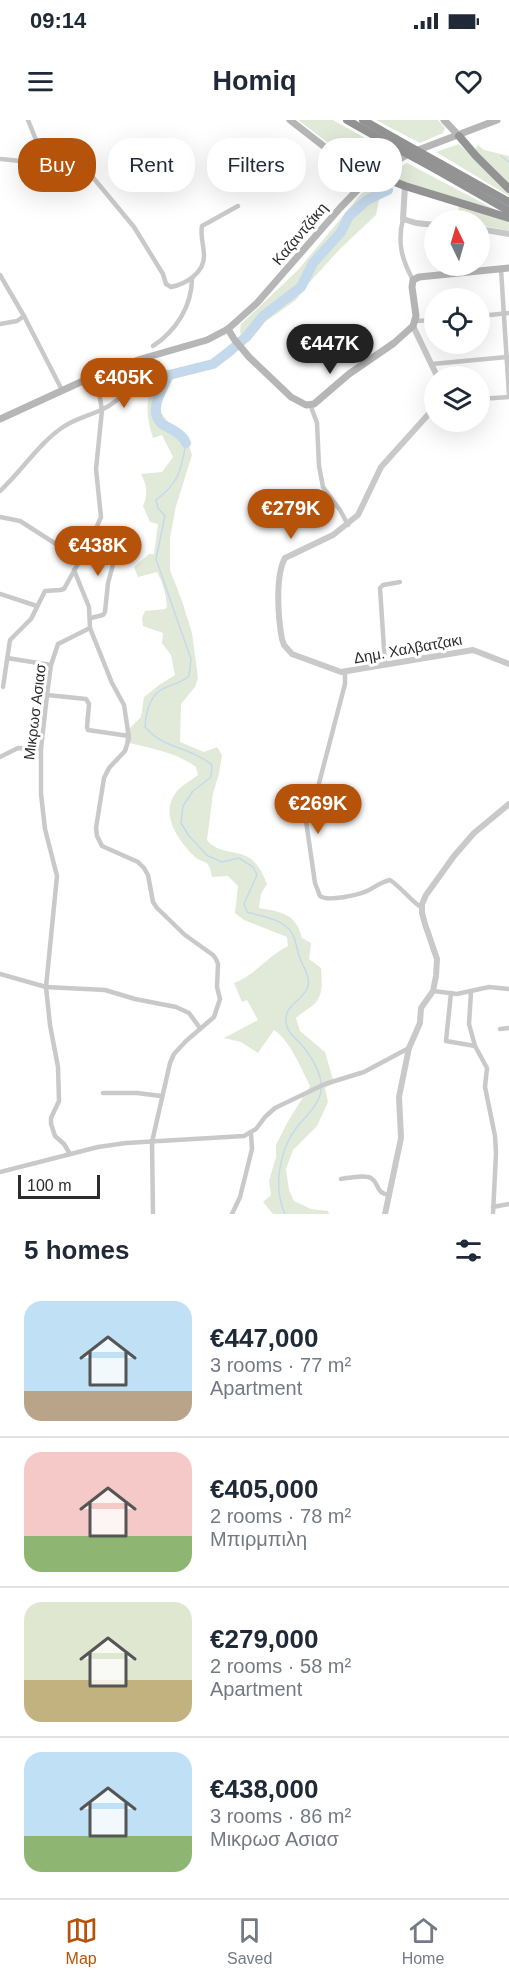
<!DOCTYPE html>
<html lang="en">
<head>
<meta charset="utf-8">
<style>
	:root { --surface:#fff; --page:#f6f6f7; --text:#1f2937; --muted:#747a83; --line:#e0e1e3; --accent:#b45309 }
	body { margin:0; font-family:Helvetica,sans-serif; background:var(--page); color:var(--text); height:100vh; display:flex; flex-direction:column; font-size:22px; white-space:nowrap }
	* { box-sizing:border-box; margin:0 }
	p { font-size:20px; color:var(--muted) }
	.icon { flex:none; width:33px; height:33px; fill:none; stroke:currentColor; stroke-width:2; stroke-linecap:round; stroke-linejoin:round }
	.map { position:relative; height:1094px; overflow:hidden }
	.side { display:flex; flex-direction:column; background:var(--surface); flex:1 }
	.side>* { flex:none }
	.banner { position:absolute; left:18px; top:18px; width:474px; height:54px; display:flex; gap:12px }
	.needle { width:39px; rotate:355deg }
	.tools { position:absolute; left:424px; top:90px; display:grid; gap:12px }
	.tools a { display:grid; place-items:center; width:66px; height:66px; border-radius:50%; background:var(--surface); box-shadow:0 6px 24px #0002; font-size:30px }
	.scale { position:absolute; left:18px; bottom:15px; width:82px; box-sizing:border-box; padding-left:6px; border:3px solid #2c2c2c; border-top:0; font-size:16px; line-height:21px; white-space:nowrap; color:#2c2c2c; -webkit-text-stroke:4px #fff; paint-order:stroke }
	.price { position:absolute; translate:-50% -51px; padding:0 14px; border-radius:21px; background:var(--accent); color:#fff; font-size:20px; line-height:39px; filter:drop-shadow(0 2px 3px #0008) }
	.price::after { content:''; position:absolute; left:50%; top:36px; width:18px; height:14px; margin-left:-9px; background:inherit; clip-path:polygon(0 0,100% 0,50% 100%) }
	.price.on { background:#222; color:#fff }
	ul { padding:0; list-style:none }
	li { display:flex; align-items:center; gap:18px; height:150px; padding:0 24px }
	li+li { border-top:2px solid var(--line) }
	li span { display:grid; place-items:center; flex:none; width:168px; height:120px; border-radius:18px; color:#555 }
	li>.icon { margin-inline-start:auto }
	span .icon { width:72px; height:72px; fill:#fffc; stroke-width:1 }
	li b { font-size:26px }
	h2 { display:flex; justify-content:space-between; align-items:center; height:72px; padding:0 24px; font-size:26px }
	.tag { padding:0 21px; border-radius:24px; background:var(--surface); box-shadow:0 6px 24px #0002; font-size:21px; line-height:54px }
	.tag.on { background:var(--accent); color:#fff }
	.status { display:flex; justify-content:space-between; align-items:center; height:42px; padding:0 30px; background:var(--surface); direction:ltr }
	.status svg { height:16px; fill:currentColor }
	header { display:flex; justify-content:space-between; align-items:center; height:78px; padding:0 24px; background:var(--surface); font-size:27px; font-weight:800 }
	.dock { display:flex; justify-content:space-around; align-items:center; height:84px; border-top:2px solid var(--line); background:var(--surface); font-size:16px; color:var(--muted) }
	.dock a { display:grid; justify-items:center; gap:3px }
	.dock .on { color:var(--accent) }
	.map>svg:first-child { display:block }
	.green { fill:#e1ead9 }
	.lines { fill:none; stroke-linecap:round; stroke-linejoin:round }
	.stream { stroke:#c4d9eb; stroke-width:1.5 }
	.river { stroke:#c4d9eb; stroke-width:10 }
	.minor { stroke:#c9c9c9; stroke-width:4.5 }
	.tertiary { stroke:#c9c9c9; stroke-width:6 }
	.secondary { stroke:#b6b6b6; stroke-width:7 }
	.motorway { stroke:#939393; stroke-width:8 }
	.motorway-bridge { stroke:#939393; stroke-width:8 }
	.labels { text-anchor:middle; stroke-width:6; stroke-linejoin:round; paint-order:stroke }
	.street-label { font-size:15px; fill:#2c2c2c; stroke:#fff }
</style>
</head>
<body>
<div class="status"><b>09:14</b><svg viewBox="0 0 49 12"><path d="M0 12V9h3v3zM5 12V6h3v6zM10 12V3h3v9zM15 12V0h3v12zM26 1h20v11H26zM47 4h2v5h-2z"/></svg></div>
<header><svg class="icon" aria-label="menu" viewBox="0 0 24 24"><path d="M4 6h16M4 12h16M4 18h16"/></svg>Homiq<svg class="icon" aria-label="heart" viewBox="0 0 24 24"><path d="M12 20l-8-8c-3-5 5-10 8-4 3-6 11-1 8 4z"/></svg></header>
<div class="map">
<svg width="509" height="1094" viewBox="0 0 509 1094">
	<rect width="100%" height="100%" fill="#fff"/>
	<g class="green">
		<polygon points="298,0 333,0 385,29 385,36 365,44 355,41 358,36 351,22 336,29"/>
		<polygon points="376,0 438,0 445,8 443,13 420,23"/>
		<polygon points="459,24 509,73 509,76 436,32"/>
		<polygon points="478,25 484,30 509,36 509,65 475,30"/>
		<polygon points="407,43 496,90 405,63 395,57 393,51"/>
		<path d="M383 60 376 95 340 129 307 165 296 180 265 202 249 222C240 217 239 214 241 204L298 150 361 74Z"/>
		<polygon points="459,85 509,102 509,111 480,105 480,100 457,100"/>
		<path d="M177 250C171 266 161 272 159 290L168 302 186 316 192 335 176 386 170 418V450L182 481 192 513 198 558 195 567 181 584 180 622 204 632 217 627 222 635 219 654 213 673 207 720C219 735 237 729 251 739 259 745 263 755 267 764L261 774 259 788C281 792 296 793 302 818L311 823 309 839 321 848C322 861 324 877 312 886 307 890 301 893 296 898L300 911 325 932 334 963 325 968 328 982 317 1006 293 1030 286 1049 289 1070 294 1081 311 1089 328 1091 329 1094H273L263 1082 271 1075 269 1061 276 1037V1025L287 1003 310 966C302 950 289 919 274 910L258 933 241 922 224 918 258 900 247 880 242 882 234 863C255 855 268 836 288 826L287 817 244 800 235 793 238 766 228 756 212 757C208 735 203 746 193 735 176 718 158 690 179 669 184 664 192 660 198 655L196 647C176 632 149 628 125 622V613L141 597 144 577 159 565 175 555 171 535 162 523 163 513 143 506 142 498 145 491 165 489 167 487C166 474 163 463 157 452L138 457 134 447 149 434H154L158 404 150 402 143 386C148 375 147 365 141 354L162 352 173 337 162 315 153 318C148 301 143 283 154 266 157 261 163 258 166 252Z"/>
	</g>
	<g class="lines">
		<g class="stream">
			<polyline points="501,36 509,42"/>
			<path d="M186 323C181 350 179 363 156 380L158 388 165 396 156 439 191 539 189 556C179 565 167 565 159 571 149 579 145 596 145 607 165 630 189 626 212 645L211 657 193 671 183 686 181 703 189 716 208 736 222 742 239 738 253 747 257 755 244 784 247 792C263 797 287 799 294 817 297 826 298 835 302 843 306 852 311 860 307 869 300 882 284 886 286 902 287 912 294 917 301 924 312 937 327 960 319 978 314 990 304 998 297 1007 279 1030 273 1068 285 1094"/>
		</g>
		<g class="river">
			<path d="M169 255C163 268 148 290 161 303 164 306 170 308 173 310 179 314 184 317 186 323"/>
			<polyline points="131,266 141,259 150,256 169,255 213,244 230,231 247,216 263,196 301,167 313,143 341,112 349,96 367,80 388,70"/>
		</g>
		<g class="minor">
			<polyline points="28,0 38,25 40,43"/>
			<path d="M0 39C13 40 26 42 39 43 54 44 74 40 86 49L134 107 163 154 166 164 171 167C186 164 204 153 204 136 204 126 200 116 202 106L238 86"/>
			<path d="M403 99C397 123 402 140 413 160"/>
			<polyline points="501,149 509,275"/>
			<polyline points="0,155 24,196 62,270"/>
			<polyline points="480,196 509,193"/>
			<polyline points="415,201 435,200"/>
			<polyline points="0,204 17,201 24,196"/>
			<path d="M153 226C176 211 192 186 192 158"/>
			<polyline points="432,244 507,237"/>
			<polyline points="480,279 509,277"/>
			<polyline points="310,284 317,303 319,346 323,367 340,390 348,405"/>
			<path d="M0 371C22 351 38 324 63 307 75 299 88 296 101 290 113 285 122 276 131 267"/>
			<polyline points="0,397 20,401 81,440"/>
			<polyline points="89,425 112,430 115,437 108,463 105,492 103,495 91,498"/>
			<polyline points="0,474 37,486"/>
			<polyline points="90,508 112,563 124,585 129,618 125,631 109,648 104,658 96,708 97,716 102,726 138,742 144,748 148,755 153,782 157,788 185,815 213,835 216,839 218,844 217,867 220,879 214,897 186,921 174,934 170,943 152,1022 153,1094"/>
			<polyline points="7,538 51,545"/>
			<polyline points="385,544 380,468 383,465 400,462"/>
			<path d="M345 552V564L318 667 305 694 315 763 320 776C328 782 358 775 367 771 375 767 381 762 390 760 402 768 410 780 422 788"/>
			<polyline points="3,567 10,520 31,499 45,471 60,470 64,469 91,420 101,397 96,349 102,290 96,255"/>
			<polyline points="47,575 86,579 89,584 87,607 88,610 129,616"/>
			<polyline points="0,637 18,628 41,629"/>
			<polyline points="0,854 46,867 105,870 135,879 176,887 189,893 200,908"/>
			<polyline points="433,871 457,874 489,867 509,869"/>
			<polyline points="471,872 469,904 475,926 487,948 485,967 495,1016 496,1033 493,1094"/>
			<polyline points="451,873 446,921 475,926"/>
			<polyline points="500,909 509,908"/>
			<polyline points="103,973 137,973 161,976"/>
			<polyline points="70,1034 64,1024 55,1016 51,1004 51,998 59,981 58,947 50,905 46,867 57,756 45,709 41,674 41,629 47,575 51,545 58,524 90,508 89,487 74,450"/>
			<polyline points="0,1052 98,1027 126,1023 244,1016 256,1009 265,997 275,988 325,964 364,952 409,928"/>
			<path d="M341 1059C349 1058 364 1054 371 1058 380 1064 375 1073 389 1075"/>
			<polyline points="493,1087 509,1084"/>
			<polyline points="232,1094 240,1077 252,1029 251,1014"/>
		</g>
		<g class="tertiary">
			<polyline points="405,66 403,99 416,103 435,105"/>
			<polyline points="480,109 509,114"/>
			<polyline points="413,206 437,256"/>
			<path d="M435 287 381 347 358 395 333 415 285 438C275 456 278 498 282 519L284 525 292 534 341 552 473 530 509 544"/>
			<polyline points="385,1094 401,1018 399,977 409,928 420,903 421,888 433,871 436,856 437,839 425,804 422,793 422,784 426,775 454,736 474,713 509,684"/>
		</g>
		<g class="secondary">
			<polyline points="290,0 367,60"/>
			<polyline points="444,0 459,16"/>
			<polyline points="228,209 234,219 249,237 291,277 306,285 314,284 349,254 394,223 413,206 416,196 412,167 413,160 419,157 509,148"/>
			<polyline points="0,299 96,255 141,239 207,220 228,209 257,183 340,88 367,60 388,45 413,32 497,0"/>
		</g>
		<g class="motorway">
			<polyline points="347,0 393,26"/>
			<polyline points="363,0 396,19"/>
			<polyline points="459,16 476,36 509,69"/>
			<polyline points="441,44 509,82"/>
			<polyline points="437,50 509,91"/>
			<polyline points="377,52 387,59 405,66 509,98"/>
		</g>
		<g class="motorway-bridge">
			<polyline points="396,19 441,44"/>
			<polyline points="393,26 437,50"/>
		</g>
	</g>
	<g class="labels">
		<g class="street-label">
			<text transform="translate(300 114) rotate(-50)" y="5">Καζαντζάκη</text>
			<text transform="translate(408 529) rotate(-10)" y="5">Δημ. Χαλβατζακι</text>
			<text transform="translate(35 592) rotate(-83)" y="5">Μικρωσ Ασιασ</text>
		</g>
	</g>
</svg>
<div class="tools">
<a><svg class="needle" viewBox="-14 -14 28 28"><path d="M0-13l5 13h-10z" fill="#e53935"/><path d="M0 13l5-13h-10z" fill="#747a83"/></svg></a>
<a><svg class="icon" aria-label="locate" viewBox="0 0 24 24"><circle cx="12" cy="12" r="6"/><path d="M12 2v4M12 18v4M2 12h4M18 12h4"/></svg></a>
<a><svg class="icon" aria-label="layers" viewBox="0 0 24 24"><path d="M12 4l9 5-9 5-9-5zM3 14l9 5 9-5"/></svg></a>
</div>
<div class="scale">100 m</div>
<b class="price on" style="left:330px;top:255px">€447K</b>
<b class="price" style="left:124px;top:289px">€405K</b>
<b class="price" style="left:291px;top:420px">€279K</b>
<b class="price" style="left:98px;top:457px">€438K</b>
<b class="price" style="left:318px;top:715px">€269K</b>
<div class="banner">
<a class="tag on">Buy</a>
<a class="tag">Rent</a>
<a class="tag">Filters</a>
<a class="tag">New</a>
</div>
</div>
<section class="side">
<h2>5 homes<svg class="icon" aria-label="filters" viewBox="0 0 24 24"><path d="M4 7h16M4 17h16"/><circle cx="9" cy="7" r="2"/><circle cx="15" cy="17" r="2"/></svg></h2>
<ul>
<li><span style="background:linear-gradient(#bfe0f5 75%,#b9a48a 0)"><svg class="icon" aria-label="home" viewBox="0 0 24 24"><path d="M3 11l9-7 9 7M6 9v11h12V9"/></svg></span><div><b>€447,000</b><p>3 rooms · 77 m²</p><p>Apartment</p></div></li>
<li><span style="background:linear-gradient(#f6c9c9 70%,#8fb573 0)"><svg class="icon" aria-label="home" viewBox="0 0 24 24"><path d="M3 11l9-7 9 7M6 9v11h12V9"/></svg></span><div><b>€405,000</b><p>2 rooms · 78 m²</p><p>Μπιρμπιλη</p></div></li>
<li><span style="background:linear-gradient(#dfe7d0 65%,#c2b280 0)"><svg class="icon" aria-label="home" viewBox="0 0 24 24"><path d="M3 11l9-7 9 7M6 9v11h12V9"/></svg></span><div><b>€279,000</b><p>2 rooms · 58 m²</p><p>Apartment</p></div></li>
<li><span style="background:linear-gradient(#bfe0f5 70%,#8fb573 0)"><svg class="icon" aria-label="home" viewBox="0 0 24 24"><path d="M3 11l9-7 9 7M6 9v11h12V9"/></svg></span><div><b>€438,000</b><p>3 rooms · 86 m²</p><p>Μικρωσ Ασιασ</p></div></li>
</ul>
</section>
<nav class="dock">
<a class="on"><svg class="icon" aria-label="map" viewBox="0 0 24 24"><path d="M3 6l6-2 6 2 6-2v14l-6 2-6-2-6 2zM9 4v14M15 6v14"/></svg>Map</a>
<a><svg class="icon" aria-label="saved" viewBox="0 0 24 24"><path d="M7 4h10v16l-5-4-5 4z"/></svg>Saved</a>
<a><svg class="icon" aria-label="home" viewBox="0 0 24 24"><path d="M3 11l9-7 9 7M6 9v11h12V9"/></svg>Home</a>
</nav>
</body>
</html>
